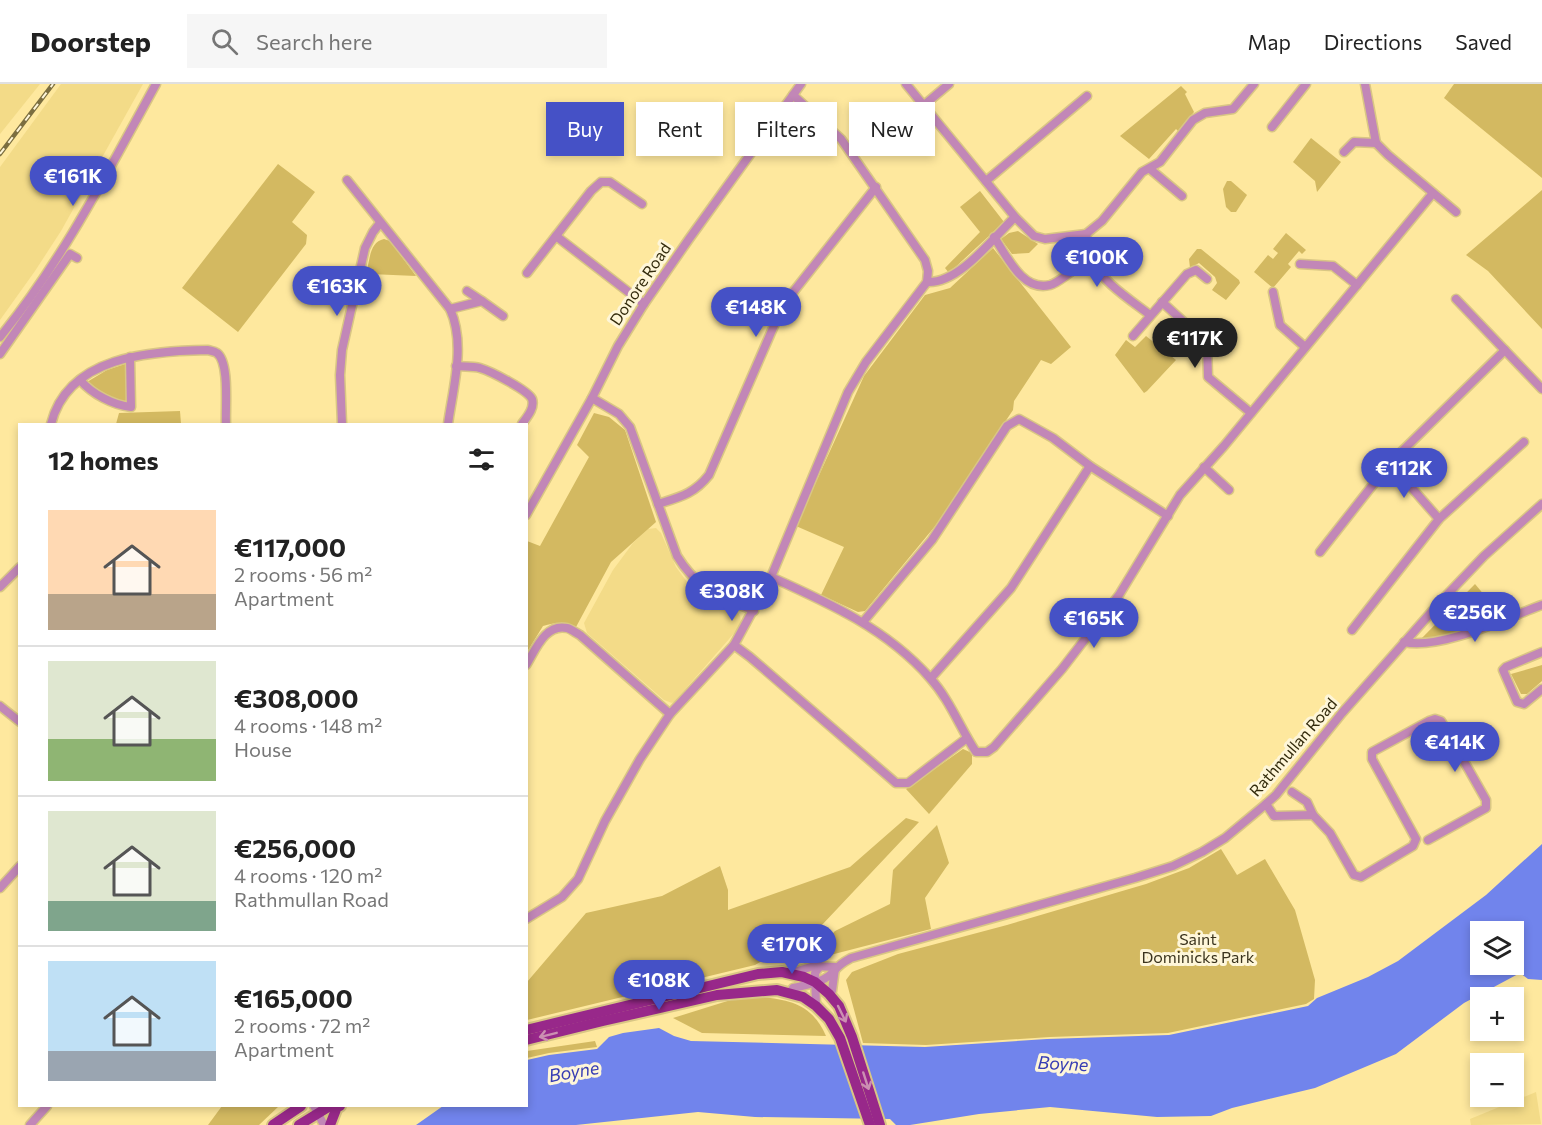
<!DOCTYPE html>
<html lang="en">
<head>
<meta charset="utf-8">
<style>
	:root { --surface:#fff; --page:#f6f6f6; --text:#222; --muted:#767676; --line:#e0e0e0; --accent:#4551c6 }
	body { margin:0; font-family:Commissioner,sans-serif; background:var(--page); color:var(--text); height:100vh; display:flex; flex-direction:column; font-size:22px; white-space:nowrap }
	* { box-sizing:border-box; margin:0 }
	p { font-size:20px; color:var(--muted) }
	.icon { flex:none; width:33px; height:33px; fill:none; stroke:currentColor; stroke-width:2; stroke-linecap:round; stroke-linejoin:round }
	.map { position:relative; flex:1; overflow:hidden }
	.drawer { position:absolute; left:18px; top:339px; width:510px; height:684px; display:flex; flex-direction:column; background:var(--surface); border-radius:0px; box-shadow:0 3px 9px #0003 }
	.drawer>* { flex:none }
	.banner { position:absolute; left:546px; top:18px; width:570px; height:54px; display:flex; gap:12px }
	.buttons { position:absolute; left:1470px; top:837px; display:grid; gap:12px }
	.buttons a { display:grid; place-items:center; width:54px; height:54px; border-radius:0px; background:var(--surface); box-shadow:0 3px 9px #0003; font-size:30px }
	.price { position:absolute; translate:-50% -51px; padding:0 14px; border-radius:21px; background:var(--accent); color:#fff; font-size:20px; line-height:39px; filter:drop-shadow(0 2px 3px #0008) }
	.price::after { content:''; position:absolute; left:50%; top:36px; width:18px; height:14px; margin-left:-9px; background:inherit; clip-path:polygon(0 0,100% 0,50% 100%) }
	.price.selected { background:#222; color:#fff }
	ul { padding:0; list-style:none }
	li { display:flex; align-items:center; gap:18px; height:150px; padding:0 30px }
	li+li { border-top:2px solid var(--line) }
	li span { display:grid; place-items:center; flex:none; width:168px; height:120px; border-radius:0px; color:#555 }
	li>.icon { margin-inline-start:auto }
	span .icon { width:72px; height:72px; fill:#fffc; stroke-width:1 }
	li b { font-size:26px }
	h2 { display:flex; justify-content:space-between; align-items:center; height:72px; padding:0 30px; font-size:26px }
	.chip { padding:0 21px; border-radius:0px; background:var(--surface); box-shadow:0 3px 9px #0003; font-size:21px; line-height:54px }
	.chip.selected { background:var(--accent); color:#fff }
	header { display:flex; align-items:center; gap:36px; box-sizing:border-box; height:84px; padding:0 30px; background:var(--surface); border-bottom:2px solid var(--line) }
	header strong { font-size:28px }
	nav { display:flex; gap:33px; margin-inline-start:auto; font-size:21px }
	.search { width:420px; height:54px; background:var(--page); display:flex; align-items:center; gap:15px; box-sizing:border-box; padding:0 21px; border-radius:0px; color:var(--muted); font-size:22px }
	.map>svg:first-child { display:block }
	.built { fill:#f3db88 }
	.green { fill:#d3b961 }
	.water { fill:#7184ec; fill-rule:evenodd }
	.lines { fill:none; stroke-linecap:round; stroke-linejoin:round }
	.minor-casing { stroke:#d9c684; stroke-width:11 }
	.major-casing { stroke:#d9c684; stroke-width:14 }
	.minor { stroke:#c287b7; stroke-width:8 }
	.major { stroke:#98288a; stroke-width:10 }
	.rail-casing { stroke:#7b6e40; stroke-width:4.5 }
	.rail { stroke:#fef6d9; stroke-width:2; stroke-dasharray:7; stroke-linecap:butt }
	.oneway { stroke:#cb8fb2 }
	.labels { text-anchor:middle; stroke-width:6; stroke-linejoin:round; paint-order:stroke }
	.street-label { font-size:16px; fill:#332b0c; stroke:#fef6d9 }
	.park-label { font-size:16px; fill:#3a331d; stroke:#fef6d9 }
	.water-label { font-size:18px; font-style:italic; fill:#373db4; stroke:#fef6d9 }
</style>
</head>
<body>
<header>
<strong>Doorstep</strong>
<div class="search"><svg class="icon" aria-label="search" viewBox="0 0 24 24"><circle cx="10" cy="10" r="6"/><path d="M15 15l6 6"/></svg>Search here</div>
<nav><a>Map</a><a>Directions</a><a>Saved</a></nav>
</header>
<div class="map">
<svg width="1542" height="1041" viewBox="0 0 1542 1041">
	<rect width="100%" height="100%" fill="#fee89e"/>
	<g class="built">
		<polygon points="0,0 40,0 0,50"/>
		<polygon points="61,0 143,0 61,147 35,187 0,236 0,83"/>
		<polygon points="656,444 661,449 676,483 687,498 737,527 740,532 741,538 736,547 675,617 672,619 664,616 587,549 584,539 613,486 633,459 648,445"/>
		<polygon points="1536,1008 1541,1040 1471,1041 1470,1035"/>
	</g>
	<g class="green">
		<polygon points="1454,0 1542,0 1542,94 1444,14"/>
		<polygon points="1181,2 1187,8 1185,10 1194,28 1178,47 1176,45 1149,75 1120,52"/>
		<polygon points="1311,54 1341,78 1317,108 1315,97 1293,78"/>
		<polygon points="278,80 315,108 292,138 307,151 306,160 238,248 182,204"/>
		<polygon points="1227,97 1231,97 1247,111 1236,128 1231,128 1226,123 1223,105"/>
		<polygon points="1542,106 1542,245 1488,187 1466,171"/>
		<polygon points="980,107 1004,138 949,189 945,184 980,148 960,123"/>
		<polygon points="1018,147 1038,160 1029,169 1012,170 1001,155 1009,149"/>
		<polygon points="1286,149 1306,166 1302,170 1299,167 1288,180 1291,183 1273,204 1254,188 1268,171 1273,175 1278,169 1273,165"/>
		<path d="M384 155 390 157 416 192 370 190 367 186C370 174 370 158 384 155Z"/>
		<polygon points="993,164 1071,263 1051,280 1041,276 1014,317 1013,326 936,441 865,527 858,528 821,511 844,463 796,442 864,292 925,211 950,204"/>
		<polygon points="1197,165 1201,165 1239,196 1240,199 1226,216 1212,206 1217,199 1215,193 1199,179 1190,184 1189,175"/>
		<polygon points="1146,252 1176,276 1147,307 1144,309 1115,271 1126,256 1135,263"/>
		<polygon points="128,279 127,321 119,319 88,302 87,298 107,286"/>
		<polygon points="180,327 181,340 116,340 119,329"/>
		<path d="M594 329 609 333 625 346 656 438 611 478 576 543C565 537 555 539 543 542L527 568V457L540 462 589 373 577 361Z"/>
		<polygon points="1475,500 1501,531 1442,553 1420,556"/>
		<polygon points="1542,581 1542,597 1527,610 1521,610 1511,590"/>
		<polygon points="963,665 972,669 972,680 929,730 906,705"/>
		<polygon points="906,734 919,738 821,842 755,881 527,936 527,898 586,829 662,812 720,782 728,806 728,826 850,783"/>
		<polygon points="937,741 949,779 925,814 931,845 807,877 835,847 890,820 893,786"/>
		<polygon points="1221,765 1237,791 1265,775 1295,826 1315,896 1314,915 1306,920 1168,949 1050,953 926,961 863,959 846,896 852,888 898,870 1007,841 1146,800 1189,784"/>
		<path d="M761 913C792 916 813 922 826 952L702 949 673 934 737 914Z"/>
		<polygon points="595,957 597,963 549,969 527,974 527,967"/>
		<polygon points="222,1022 279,1022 259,1041 208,1041"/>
	</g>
	<path class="water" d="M1542 760V896L1528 895 1520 889 1464 919 1396 970 1315 1004 1232 1024 1211 1032 1157 1033 1050 1023 979 1030 910 1041H896L890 1035 755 1033 698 1028 576 1041H416L443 1022H526L527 976 549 971 597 965 609 953 623 949 659 944 674 952 691 957 925 963 1047 955 1169 951 1308 922 1317 914 1368 893 1398 877 1486 811ZM1480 848H1514V880H1480Z"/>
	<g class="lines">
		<defs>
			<g id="minor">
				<polyline points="906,0 1015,133 1034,152 1045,155 1086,150 1102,137 1142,88 1160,78 1193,36 1205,29 1233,25 1254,0"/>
				<polyline points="1365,0 1376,59 1388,71 1456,128"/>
				<polyline points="923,22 949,0"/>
				<polyline points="1272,43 1306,0"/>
				<polyline points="1344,68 1354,58 1376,59"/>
				<polyline points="1150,85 1182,112"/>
				<path d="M347 96 450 225C466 260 453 304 448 340"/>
				<polyline points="986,97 1087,12"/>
				<path d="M1086 150C1088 158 1088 167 1091 174 1099 196 1132 217 1150 231"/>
				<polyline points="556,152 644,220"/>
				<path d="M994 153C1007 172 1022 208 1050 201 1057 199 1065 192 1071 188"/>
				<polyline points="1300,180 1333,182 1357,201"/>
				<polyline points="527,189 591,107 601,98 610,98 642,120"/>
				<path d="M927 198C959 200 993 154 1015 133"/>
				<polyline points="467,207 482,217"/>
				<polyline points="1273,208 1280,241 1305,263"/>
				<polyline points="1456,215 1542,305"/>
				<polyline points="1162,218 1207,259 1208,293 1251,329"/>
				<polyline points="450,225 482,217 503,232"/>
				<polyline points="1133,252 1187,190 1196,186 1207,195"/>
				<path d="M0 253C63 176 108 87 156 0"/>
				<polyline points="0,270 70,170 77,174"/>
				<path d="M456 282C464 283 472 282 480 284 490 287 528 306 532 315 535 324 527 333 522 340"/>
				<path d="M80 296C92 310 113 321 131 323L130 273"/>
				<path d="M592 314 619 330 630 343 677 472C698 506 719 511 754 527"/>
				<path d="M51 340C68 272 150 267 208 266 211 267 214 267 217 269 230 279 225 325 226 340"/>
				<polyline points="342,340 340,291 342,266 365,164 373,148 380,139"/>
				<polyline points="1390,379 1439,435"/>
				<polyline points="1204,383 1229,406"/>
				<path d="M658 420C680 413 694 410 709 391L783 221 876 103"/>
				<polyline points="526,431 592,314 618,262 644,220 689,155 801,0"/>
				<polyline points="1320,468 1390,379 1505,266"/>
				<path d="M771 493C829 519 887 545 930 594 950 616 960 644 976 668H987L994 663 1062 585 1119 511 1180 411 1224 362 1433 109"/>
				<polyline points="0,503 20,483"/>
				<polyline points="863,538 932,456 1007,342 1019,335 1053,354 1090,382 1168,432"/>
				<polyline points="1352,546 1439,435 1524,358"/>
				<path d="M1404 558C1441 566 1506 534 1542 521"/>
				<polyline points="734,561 750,573 896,699 908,699 967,654"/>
				<polyline points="1542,568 1506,583 1503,586 1517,618 1524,620 1542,605"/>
				<path d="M526 581C535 567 545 539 567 544 571 545 576 549 580 551L670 630"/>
				<polyline points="931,594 1011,504 1090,382"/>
				<polyline points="0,622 20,638"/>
				<polyline points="1292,708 1307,718 1313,731"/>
				<polyline points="1266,720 1274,732 1313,731 1330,749 1354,791 1361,793 1413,762 1416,755 1372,675 1372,668 1429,637 1435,635 1441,637 1486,716 1486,724 1428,756"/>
				<polyline points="0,804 20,782"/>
				<polyline points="526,835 562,813 578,795 605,737 640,675 670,630 734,561 771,493 848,308 866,278 927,198 928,187 925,176 841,55 793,11"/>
				<polyline points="791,889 814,882 835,883"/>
				<path d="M790 909 793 904C805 901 822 899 831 890 839 882 840 880 851 874L1135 794 1173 782 1202 768 1225 754 1266 720 1276 711 1342 629 1442 516 1484 472 1542 420"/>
				<polyline points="829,910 832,907 835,884"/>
				<polyline points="816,922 815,889 820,882"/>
				<polyline points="314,1022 324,1041"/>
				<polyline points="30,1041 47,1022"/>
			</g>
			<g id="major">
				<polyline points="526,946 758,890 782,888 804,893 815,898 829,910 839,922 852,953 880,1041"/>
				<polyline points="526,956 603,937 717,911 777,906 803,913 816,922 829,935 840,954 870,1041"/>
				<polyline points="273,1041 301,1022"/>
				<polyline points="299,1041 330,1022"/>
				<polyline points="330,1041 337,1023 340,1022"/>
			</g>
		</defs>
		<use href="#minor" class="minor-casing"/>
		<use href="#major" class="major-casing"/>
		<use href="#minor" class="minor"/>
		<use href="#major" class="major"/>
		<defs>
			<polyline id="rail" points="0,70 53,0"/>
		</defs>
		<use href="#rail" class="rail-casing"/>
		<use href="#rail" class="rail"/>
	</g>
	<defs><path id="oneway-shaft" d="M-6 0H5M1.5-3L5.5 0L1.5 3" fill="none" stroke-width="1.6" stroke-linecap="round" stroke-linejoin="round" transform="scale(1.5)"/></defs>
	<g class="oneway">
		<use href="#oneway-shaft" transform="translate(842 930) rotate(64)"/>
		<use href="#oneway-shaft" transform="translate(548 951) rotate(166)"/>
		<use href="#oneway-shaft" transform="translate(866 997) rotate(72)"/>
	</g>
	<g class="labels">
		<g class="street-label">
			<text transform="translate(640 200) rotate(-56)" y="6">Donore Road</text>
			<text transform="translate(1293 663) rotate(-49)" y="6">Rathmullan Road</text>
		</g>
		<g class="park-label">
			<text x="1198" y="861">Saint<tspan x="1198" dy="18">Dominicks Park</tspan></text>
		</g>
		<g class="water-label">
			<text transform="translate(1063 980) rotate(3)" y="6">Boyne</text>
			<text transform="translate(574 988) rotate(-10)" y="6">Boyne</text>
		</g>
	</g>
</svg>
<div class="buttons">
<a><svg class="icon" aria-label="layers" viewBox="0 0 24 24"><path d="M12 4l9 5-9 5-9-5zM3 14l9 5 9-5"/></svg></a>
<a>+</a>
<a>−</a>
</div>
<b class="price" style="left:73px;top:123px">€161K</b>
<b class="price" style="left:1097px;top:204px">€100K</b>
<b class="price" style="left:337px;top:233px">€163K</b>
<b class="price" style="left:756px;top:254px">€148K</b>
<b class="price selected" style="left:1195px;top:285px">€117K</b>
<b class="price" style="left:1404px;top:415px">€112K</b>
<b class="price" style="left:732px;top:538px">€308K</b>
<b class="price" style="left:1475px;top:559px">€256K</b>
<b class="price" style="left:1094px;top:565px">€165K</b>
<b class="price" style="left:1455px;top:689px">€414K</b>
<b class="price" style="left:792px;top:891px">€170K</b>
<b class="price" style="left:659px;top:927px">€108K</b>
<div class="banner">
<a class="chip selected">Buy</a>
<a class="chip">Rent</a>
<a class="chip">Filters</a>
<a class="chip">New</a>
</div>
<section class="drawer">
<h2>12 homes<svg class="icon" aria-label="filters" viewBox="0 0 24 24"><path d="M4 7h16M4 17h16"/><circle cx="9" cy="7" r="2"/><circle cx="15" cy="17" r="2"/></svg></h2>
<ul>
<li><span style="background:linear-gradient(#ffd9b3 70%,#b9a48a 0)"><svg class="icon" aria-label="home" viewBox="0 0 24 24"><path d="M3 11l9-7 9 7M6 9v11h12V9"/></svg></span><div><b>€117,000</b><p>2 rooms · 56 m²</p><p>Apartment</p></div></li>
<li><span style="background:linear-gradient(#dfe7d0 65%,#8fb573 0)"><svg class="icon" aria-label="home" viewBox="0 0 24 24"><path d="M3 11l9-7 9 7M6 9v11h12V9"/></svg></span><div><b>€308,000</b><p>4 rooms · 148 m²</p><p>House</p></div></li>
<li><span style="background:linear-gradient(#dfe7d0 75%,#7fa58c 0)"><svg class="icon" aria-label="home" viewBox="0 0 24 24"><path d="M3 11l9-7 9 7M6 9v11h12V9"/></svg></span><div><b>€256,000</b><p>4 rooms · 120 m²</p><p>Rathmullan Road</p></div></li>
<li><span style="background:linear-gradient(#bfe0f5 75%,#9aa5b1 0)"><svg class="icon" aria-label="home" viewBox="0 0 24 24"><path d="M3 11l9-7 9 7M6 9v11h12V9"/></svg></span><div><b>€165,000</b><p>2 rooms · 72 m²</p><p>Apartment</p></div></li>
</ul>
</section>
</div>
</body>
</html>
